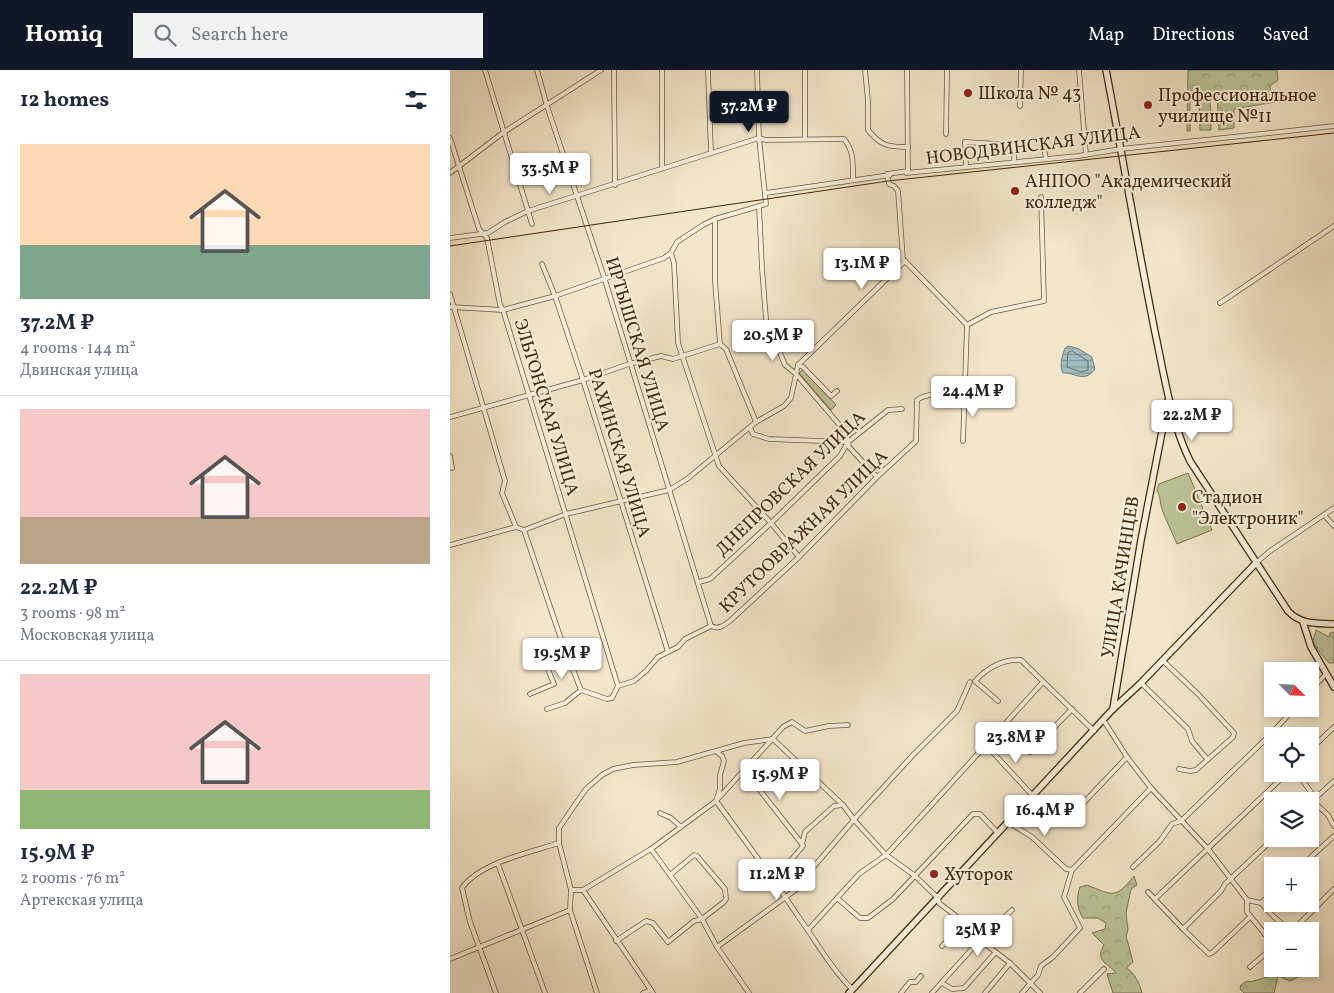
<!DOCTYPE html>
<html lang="en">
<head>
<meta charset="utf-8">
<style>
	:root { --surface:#fff; --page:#f2f2f3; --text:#1f2937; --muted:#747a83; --line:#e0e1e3; --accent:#111827 }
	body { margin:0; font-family:Vollkorn,serif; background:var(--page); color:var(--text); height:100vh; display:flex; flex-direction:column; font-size:19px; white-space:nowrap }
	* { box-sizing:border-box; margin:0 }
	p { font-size:16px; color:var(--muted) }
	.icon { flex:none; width:28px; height:28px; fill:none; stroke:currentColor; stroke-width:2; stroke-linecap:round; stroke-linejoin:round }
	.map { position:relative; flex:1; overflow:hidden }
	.side { display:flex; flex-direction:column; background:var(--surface); width:450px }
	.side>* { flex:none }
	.needle { width:32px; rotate:114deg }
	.fabs { position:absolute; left:814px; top:592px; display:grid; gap:10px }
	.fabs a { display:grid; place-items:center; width:55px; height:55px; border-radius:0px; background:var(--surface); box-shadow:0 2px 8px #0003; font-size:25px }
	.price { position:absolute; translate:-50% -42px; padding:0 11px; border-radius:5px; background:#fff; color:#222; font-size:16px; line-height:32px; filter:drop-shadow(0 1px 2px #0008) }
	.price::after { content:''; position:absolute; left:50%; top:30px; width:15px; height:11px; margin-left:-8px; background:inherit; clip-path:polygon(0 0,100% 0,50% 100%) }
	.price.current { background:var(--accent); color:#fff }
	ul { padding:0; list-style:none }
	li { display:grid; align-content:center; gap:10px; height:265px; padding:0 20px }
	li+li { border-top:1px solid var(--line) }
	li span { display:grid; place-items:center; height:155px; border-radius:0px; color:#555 }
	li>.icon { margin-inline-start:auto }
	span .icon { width:90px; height:90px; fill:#fffc; stroke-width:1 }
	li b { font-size:21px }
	h2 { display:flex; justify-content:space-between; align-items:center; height:60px; padding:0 20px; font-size:21px }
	header { display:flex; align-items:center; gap:30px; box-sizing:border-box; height:70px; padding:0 25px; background:var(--accent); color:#fff }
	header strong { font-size:24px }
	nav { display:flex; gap:28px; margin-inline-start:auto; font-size:18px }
	.search { width:350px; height:45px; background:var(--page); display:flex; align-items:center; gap:12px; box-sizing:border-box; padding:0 18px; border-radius:0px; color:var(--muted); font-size:19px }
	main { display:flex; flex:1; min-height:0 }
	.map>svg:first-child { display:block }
	.forest { fill:url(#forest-crowns); stroke:#7f7650 }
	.pitch { fill:#bbc597; stroke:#7f7650 }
	.water { fill:url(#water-rules); stroke:#7b8178 }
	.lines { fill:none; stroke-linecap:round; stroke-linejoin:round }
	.shore { stroke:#727265; stroke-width:1 }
	.street-casing { stroke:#6f5838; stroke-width:5.5 }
	.secondary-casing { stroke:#432808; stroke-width:8 }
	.street { stroke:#f7efdd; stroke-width:4 }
	.secondary { stroke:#f7efdd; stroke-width:5.5 }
	.tram { stroke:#432808; stroke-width:1 }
	.poi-dot { fill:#8f2418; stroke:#f7efdd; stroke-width:2 }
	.labels { text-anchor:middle; stroke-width:4; stroke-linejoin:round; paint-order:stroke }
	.poi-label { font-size:18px; fill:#432808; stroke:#f7efdd; text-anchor:start }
	.street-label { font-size:18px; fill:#432808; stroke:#f7efdd }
</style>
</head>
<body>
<header>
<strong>Homiq</strong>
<div class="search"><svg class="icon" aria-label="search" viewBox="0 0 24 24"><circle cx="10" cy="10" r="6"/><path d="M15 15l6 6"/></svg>Search here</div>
<nav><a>Map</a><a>Directions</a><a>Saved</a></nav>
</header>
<main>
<section class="side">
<h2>12 homes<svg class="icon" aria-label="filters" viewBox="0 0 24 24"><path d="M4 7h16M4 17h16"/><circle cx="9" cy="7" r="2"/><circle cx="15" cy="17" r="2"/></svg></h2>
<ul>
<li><span style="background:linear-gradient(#ffd9b3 65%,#7fa58c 0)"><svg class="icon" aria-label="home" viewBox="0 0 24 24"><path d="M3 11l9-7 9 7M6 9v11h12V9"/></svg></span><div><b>37.2M ₽</b><p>4 rooms · 144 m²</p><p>Двинская улица</p></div></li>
<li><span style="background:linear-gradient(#f6c9c9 70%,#b9a48a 0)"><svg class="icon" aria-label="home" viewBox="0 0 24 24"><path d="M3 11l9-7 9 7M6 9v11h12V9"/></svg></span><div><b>22.2M ₽</b><p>3 rooms · 98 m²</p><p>Московская улица</p></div></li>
<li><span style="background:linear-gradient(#f6c9c9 75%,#8fb573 0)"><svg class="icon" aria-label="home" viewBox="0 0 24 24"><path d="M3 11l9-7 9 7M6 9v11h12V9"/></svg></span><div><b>15.9M ₽</b><p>2 rooms · 76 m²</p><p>Артекская улица</p></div></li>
</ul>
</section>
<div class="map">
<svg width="884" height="923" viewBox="0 0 884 923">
	<defs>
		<pattern id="forest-crowns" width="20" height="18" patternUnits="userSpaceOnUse" patternTransform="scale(1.25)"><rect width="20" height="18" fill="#bbc597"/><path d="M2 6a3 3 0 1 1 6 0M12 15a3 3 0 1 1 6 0" fill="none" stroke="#a2a981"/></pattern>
		<pattern id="water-rules" width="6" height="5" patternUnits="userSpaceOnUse" patternTransform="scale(1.25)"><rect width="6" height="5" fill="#a1bcc2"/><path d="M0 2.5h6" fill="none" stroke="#85999c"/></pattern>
	</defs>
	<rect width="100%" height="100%" fill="#f3e6ca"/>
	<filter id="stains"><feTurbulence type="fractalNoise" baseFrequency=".004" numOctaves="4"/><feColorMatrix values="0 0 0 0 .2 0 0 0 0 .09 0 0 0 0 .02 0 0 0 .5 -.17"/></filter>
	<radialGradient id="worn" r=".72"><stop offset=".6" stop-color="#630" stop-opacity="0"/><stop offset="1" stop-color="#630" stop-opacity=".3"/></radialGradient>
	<g class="forest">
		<polygon points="738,0 827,0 828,10 820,16 821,26 825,32 784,39 784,58 769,60 767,24 760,25 761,60 750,60 749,26 740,26 740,61 737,61"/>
		<polygon points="354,299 386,335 381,340 349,303"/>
		<polygon points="866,560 879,567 880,563 884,562 884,593 879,593 868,580 863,571"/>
		<path d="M684 806 687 815 681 819 676 843 678 860 676 866 683 892 676 898C684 902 690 914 692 923H663L657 904 666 903C659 893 644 892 654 875L642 863 655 859 656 853 648 848H633C627 839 626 828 630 817L637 815C663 825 665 830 684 806Z"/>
		<polygon points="825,899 836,899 836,902 841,903 845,901 844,899 852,899 848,907 840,911 828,906 824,923 794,923 790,919 791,915 797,911 800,912 821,906"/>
	</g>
	<path class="pitch" d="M738 403 762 460 727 474C722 462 715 449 711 436 710 430 710 426 707 420L709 414Z"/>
	<path class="water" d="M619 276 629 279 642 287 645 299C634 314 625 302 613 303 609 296 612 286 615 278Z"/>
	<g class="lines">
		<polygon class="shore" points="622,281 638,291 638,300 631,302 617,297 618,283"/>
		<defs>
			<g id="street">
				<polyline points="35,0 82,154"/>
				<polyline points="87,0 97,36 155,210 261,556"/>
				<polyline points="164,0 165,115"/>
				<polyline points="212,0 212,98"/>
				<polyline points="355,0 355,69"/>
				<path d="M415 0 418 31V60C431 76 438 77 458 77"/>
				<polyline points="629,0 636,85"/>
				<polyline points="258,1 261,83"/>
				<polyline points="570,36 571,0"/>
				<polyline points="496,64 497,0"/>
				<polyline points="0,68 29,159 37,168 50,235 53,240 168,616"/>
				<polyline points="593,72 596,89"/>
				<polyline points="516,97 515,72 565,75 564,92"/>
				<polyline points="0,103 54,62 151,0"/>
				<polyline points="456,103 628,86 671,79 884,56"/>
				<polyline points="316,123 440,105"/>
				<polyline points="309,136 312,198 316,249 335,295 346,304 393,359 397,367 399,377 427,407"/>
				<polyline points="265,149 265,211 270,274 276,279 306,352"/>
				<path d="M0 168 38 163 55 152 78 141 309 68 316 70 394 69C404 81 403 94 403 109"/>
				<polyline points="221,183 224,193 228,273 269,396 321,453 349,487"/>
				<polyline points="455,191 517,255 513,371"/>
				<polyline points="92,194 105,226 133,310 218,582"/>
				<polyline points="0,224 55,411 52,423 66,457"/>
				<polyline points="770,233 884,156"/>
				<polyline points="0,237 53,240 105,226 214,188 221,183 227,172 253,155 265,149 316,134 309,68 307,0"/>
				<polyline points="517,255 541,242 594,231 591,127"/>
				<polyline points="348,295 353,297 381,326 387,321"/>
				<polyline points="0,347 133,310 179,294 211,286 223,289 270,274"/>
				<polyline points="300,358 303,364 319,369 398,372"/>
				<polyline points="0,386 2,398"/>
				<polyline points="875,446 884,456"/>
				<polyline points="74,460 111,569 131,620"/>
				<polyline points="0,475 66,457 74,460 116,444 219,420 237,409 306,352 334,336 341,328 348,295 455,191 453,190 448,121 444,116 439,114 437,104 458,101 457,0"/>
				<polyline points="806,493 820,481 884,438"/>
				<polyline points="249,512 260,509 321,453 390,386 398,372 438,340 452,339"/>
				<polyline points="712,590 748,624 784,663 783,667 746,700 740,701 729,699"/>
				<polyline points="691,613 738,659 742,671 757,689"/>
				<path d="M131 620 157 629 162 628 168 616 184 611 196 601 208 587 228 577 235 569 261 556C269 560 275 555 281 550L349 487 427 407 466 371 467 330C480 321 500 324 515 324"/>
				<polyline points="860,621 876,604"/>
				<polyline points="80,624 104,614 95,592 94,585 98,579 111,569"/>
				<path d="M548 631 525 611C537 598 553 589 571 590L644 661"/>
				<polyline points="97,639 115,633 131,620"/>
				<polyline points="654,651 677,687 701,718 758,779 797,830 811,833 823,846 837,858 843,860 884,819"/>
				<polyline points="323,669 393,735 405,751 436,785 464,805 488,828 489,833 515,853 530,870 560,893 590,923"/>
				<polyline points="569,671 580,682 622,639"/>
				<polyline points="536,675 583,726"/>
				<polyline points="860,680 884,657"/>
				<path d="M267 682 272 686 274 691 270 705V719L266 731C294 769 322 807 348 846 366 871 380 897 402 919"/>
				<polyline points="294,700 352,774"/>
				<polyline points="848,704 865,728 866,734 878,745 884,756"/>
				<polyline points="860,733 884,711"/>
				<polyline points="210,743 221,748 230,756"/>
				<polyline points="623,744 677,687"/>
				<polyline points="558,752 582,767 616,799 622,800"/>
				<polyline points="201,779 252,849 267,877 299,923"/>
				<polyline points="48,794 95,923"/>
				<polyline points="851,796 884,766"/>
				<polyline points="683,797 710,771 722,754 731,751 821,664 844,639"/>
				<polyline points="324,810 353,776 352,774 355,762 384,736 393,735"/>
				<polyline points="121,820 133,820 201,779 266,731 333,657 342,652 355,661 379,656 398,655"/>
				<polyline points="133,820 203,923"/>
				<polyline points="698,822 733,859 759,884 763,882 800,847"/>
				<polyline points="387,828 410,848 418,848 443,829 523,744 530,744 548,763"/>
				<polyline points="705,829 836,704"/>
				<polyline points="797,830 797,842 822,873"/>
				<polyline points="811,833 822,823"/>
				<polyline points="733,859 771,821 775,814 823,769"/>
				<polyline points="358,860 409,804 436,785 593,612"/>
				<polyline points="166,871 196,851 203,853 218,872 244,851 252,849 274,832 276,829 275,819 247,786 244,785 220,805"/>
				<polyline points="492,876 515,853"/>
				<polyline points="267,877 351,816 361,800 408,745 463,685 507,641 520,612"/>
				<polyline points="0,889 120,840"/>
				<polyline points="800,897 822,878"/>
				<polyline points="492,913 502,919 514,918 545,883"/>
				<path d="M46 923 20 852 12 818C29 793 81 782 109 773"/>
				<polyline points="147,923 120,840 121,820 109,773 109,758 122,739 136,719 152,705 163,699 183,695 227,692 294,673 323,669"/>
				<polyline points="193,923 201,920"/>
				<polyline points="451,923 460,912 466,912 471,906"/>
				<polyline points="482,923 530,870 562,840"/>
				<polyline points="535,923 560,893"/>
				<polyline points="572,923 588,905 591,896 603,887 630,858 614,827 622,800 701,718"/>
				<polyline points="630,923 654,899"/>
			</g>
			<g id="secondary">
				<path d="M656 0C673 89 688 178 706 267 715 309 721 352 740 391L838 541C851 555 866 553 884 554"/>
				<polyline points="853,552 861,577 884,617"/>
				<polyline points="663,639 691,470 718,331"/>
				<polyline points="399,923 663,639 691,613 806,493"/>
			</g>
		</defs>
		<use href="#street" class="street-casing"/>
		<use href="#secondary" class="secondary-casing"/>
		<use href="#street" class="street"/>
		<use href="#secondary" class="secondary"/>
		<polyline class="tram" points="0,176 438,111 884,63"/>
	</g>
	<g class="poi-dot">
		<circle cx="518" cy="23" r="5"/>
		<circle cx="698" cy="35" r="5"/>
		<circle cx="565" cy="121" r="5"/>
		<circle cx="732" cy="437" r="5"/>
		<circle cx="484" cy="804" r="5"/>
	</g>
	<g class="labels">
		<g class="poi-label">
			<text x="528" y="29">Школа № 43</text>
			<text x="708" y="31">Профессиональное<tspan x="708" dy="21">училище №11</tspan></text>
			<text x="575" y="117">АНПОО "Академический<tspan x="575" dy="21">колледж"</tspan></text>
			<text x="742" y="433">Стадион<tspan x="742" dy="21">"Электроник"</tspan></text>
			<text x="494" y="810">Хуторок</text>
		</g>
		<g class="street-label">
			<text transform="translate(583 75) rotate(-7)" y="6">НОВОДВИНСКАЯ УЛИЦА</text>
			<text transform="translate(188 274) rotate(73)" y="6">ИРТЫШСКАЯ УЛИЦА</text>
			<text transform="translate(97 337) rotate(73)" y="6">ЭЛЬТОНСКАЯ УЛИЦА</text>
			<text transform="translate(170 383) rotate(73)" y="6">РАХИНСКАЯ УЛИЦА</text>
			<text transform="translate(340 413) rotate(-44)" y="6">ДНЕПРОВСКАЯ УЛИЦА</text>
			<text transform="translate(353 461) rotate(-44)" y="6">КРУТООВРАЖНАЯ УЛИЦА</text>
			<text transform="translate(670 507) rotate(-81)" y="6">УЛИЦА КАЧИНЦЕВ</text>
		</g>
	</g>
	<rect width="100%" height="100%" filter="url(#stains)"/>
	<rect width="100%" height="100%" fill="url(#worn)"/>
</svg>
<div class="fabs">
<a><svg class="needle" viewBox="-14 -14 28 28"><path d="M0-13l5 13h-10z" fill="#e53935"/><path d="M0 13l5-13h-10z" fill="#747a83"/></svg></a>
<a><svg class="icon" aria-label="locate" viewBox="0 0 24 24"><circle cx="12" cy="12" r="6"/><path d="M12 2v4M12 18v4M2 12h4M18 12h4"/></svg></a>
<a><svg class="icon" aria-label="layers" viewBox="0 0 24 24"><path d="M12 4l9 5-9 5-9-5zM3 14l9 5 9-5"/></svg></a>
<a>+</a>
<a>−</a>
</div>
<b class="price current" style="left:299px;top:63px">37.2M ₽</b>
<b class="price" style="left:100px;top:125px">33.5M ₽</b>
<b class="price" style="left:412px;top:220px">13.1M ₽</b>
<b class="price" style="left:323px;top:292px">20.5M ₽</b>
<b class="price" style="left:523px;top:348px">24.4M ₽</b>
<b class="price" style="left:742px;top:372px">22.2M ₽</b>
<b class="price" style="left:112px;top:610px">19.5M ₽</b>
<b class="price" style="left:566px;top:694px">23.8M ₽</b>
<b class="price" style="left:330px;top:731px">15.9M ₽</b>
<b class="price" style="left:595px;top:767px">16.4M ₽</b>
<b class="price" style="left:327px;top:831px">11.2M ₽</b>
<b class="price" style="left:528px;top:887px">25M ₽</b>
</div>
</main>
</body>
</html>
